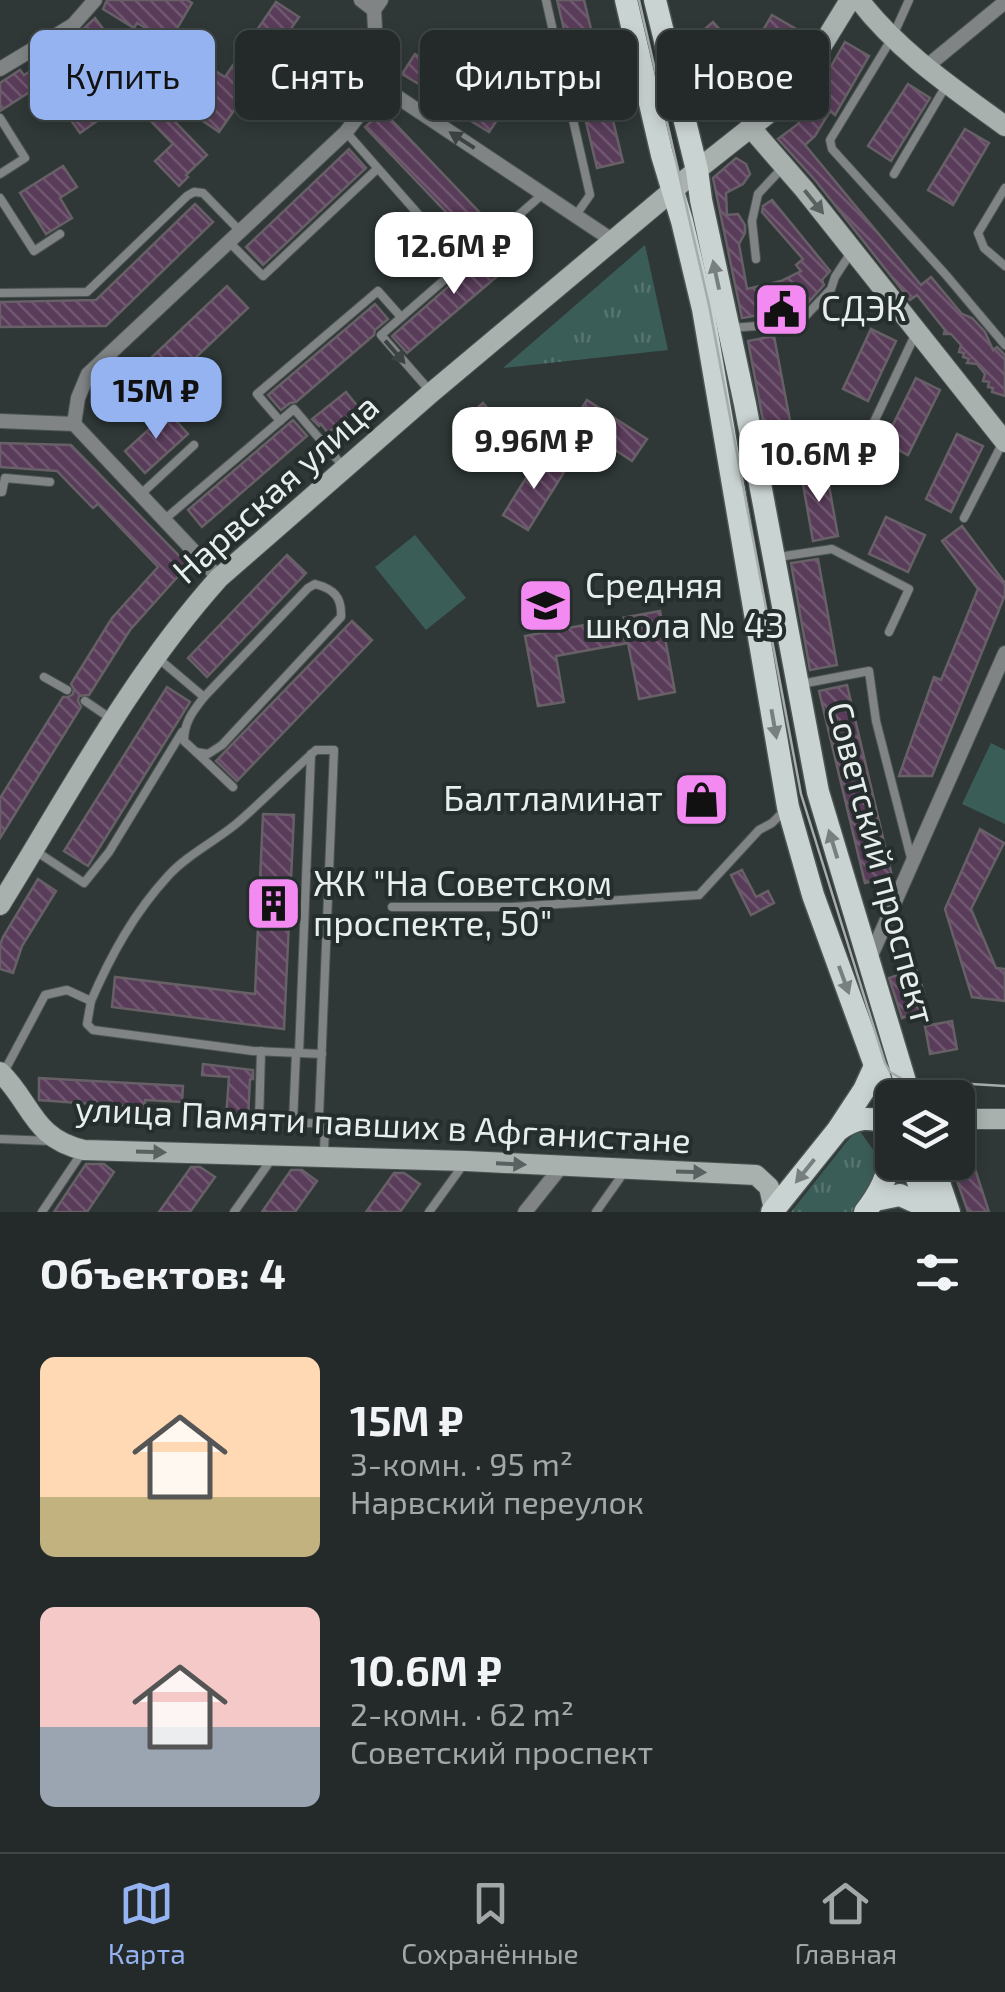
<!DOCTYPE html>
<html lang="ru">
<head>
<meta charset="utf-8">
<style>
	:root { --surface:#232a29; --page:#2f3635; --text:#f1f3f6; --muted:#a3a7a8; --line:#404646; --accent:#95b2f1 }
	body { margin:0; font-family:"Exo 2",sans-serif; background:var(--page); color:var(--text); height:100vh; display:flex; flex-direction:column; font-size:38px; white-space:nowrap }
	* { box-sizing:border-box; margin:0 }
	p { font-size:32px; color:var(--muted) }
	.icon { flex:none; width:55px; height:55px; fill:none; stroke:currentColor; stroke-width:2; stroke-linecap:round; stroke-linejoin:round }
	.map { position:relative; height:1212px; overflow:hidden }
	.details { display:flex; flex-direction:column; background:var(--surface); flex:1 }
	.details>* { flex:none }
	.hud { position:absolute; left:30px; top:30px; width:945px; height:90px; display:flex; gap:20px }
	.buttons { position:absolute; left:875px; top:1080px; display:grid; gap:20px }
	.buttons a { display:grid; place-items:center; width:100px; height:100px; border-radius:15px; background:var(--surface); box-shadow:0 5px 15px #0003,0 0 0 2px var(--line); font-size:50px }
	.price { position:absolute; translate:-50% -85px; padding:0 22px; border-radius:20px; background:#fff; color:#222; font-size:32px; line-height:65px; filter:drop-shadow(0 2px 5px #0008) }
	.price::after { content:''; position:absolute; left:50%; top:60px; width:30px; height:22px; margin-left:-15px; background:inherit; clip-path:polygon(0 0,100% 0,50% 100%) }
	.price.on { background:var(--accent); color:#111 }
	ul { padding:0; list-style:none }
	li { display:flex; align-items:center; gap:30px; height:250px; padding:0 40px }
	li span { display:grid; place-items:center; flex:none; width:280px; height:200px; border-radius:15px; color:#555 }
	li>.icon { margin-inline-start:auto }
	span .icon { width:120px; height:120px; fill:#fffc; stroke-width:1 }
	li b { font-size:42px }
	h2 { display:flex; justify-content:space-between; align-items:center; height:120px; padding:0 40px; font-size:42px }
	.tag { padding:0 35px; border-radius:15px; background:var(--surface); box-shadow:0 5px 15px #0003,0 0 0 2px var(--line); font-size:35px; line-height:90px }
	.tag.on { background:var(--accent); color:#111 }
	.tab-bar { display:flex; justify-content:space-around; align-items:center; height:140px; border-top:2px solid var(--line); background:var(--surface); font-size:28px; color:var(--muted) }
	.tab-bar a { display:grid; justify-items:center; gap:5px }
	.tab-bar .on { color:var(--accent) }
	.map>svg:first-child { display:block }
	.grass { fill:url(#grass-tufts) }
	.pitch { fill:#3b5d58 }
	.building { fill:url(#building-back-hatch); stroke:#676066; stroke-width:2.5 }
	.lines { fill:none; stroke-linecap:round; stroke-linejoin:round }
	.lane-casing { stroke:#4d5554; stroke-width:10 }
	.street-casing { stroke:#4d5554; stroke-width:16 }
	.secondary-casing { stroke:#4d5554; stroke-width:22 }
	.primary-casing { stroke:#4d5554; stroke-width:25 }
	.lane { stroke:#808484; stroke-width:8 }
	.street { stroke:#808484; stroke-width:14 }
	.secondary { stroke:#a9b1af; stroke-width:20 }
	.primary { stroke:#c9d3d1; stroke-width:22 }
	.tram { stroke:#a5acab; stroke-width:2.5 }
	.oneway { fill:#3c4443 }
	.oneway2 { fill:#5a6261 }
	.oneway3 { fill:#77807f }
	.labels { text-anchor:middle; stroke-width:8; stroke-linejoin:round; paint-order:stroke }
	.poi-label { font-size:35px; fill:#e8eeed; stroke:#252e2d; text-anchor:start }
	.street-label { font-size:35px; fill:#e8eeed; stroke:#252e2d }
</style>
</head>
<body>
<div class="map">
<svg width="1005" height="1212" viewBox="0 0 1005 1212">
	<defs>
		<pattern id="grass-tufts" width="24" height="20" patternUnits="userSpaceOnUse" patternTransform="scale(2.5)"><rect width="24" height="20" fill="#3b5d58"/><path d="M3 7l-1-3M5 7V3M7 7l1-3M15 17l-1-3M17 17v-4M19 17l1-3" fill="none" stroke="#577570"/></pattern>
		<pattern id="building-back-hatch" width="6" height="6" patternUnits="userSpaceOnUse" patternTransform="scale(2.5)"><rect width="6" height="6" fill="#593c59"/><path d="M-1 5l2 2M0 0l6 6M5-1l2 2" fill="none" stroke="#715871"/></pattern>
	</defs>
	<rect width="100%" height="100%" fill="#2f3837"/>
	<g class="grass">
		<polygon points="645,245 668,350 503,368"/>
		<polygon points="859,1130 879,1158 868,1198 857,1212 791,1212 848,1140"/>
	</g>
	<g class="pitch">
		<polygon points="415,535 466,598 426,630 375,567"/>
		<polygon points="991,743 1005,750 1005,824 962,804"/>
	</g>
	<g class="building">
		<polygon points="107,0 187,0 192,3 169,42 225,77 276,2 299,17 219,132 197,117 203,109 138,68 157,35 137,23 134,28 103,9"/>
		<polygon points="557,0 584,0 623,162 597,168"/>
		<polygon points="772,15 796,29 766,80 744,95 697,36 713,22 746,59"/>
		<polygon points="95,18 110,38 91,52 78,34"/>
		<polygon points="845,42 869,56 835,115 830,111 815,136 805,145 921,285 931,277 962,314 972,318 985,332 993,350 997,347 1005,355 1005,396 992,392 993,388 988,387 989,382 983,381 985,374 977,364 967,363 969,359 963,357 964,353 959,352 961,345 951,334 944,334 945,330 917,295 910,300 815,180 778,139 798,124"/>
		<polygon points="415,54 436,67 424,87 402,74"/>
		<polygon points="442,58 489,89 483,98 503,111 489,132 466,118 473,108 460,100 443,103 437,65"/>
		<polygon points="37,67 39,71 46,68 50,75 53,73 57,79 61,77 68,89 66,91 77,109 88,101 100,119 80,133 58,102 49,108 36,88 0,111 0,83 20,70 24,75"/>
		<polygon points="908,84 930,98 891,161 868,146"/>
		<polygon points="155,101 207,155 186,175 188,177 179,186 155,161 173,144 143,113"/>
		<polygon points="383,111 482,215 464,231 365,127"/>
		<polygon points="965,129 989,143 953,205 928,190"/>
		<polygon points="349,149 366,168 263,265 246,247"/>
		<polygon points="736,158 746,164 750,174 743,184 726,193 727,215 738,214 745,225 745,233 739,244 747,289 781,281 801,271 796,265 803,259 762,212 763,206 772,200 830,271 822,280 824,285 796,316 781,317 777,312 742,318 713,178"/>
		<polygon points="63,166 77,187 60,198 72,218 46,234 20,193"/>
		<polygon points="195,204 213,222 106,326 0,327 0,302 96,300"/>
		<polygon points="499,242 515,261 407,353 392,336"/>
		<polygon points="227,286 248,308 173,379 152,357"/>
		<polygon points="375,304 388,319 375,330 374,335 296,402 290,403 281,410 268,395"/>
		<polygon points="871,329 896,341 868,401 843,389"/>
		<polygon points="774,336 794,442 768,447 748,341"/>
		<polygon points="129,373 150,395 134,411 112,389"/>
		<polygon points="916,378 940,390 908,455 884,443"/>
		<polygon points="346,392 359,408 328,433 321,424 319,426 312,419"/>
		<polygon points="587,400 647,439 632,461 573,422"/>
		<polygon points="483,403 508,433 482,453 458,424"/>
		<polygon points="168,412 188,434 145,473 125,451"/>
		<polygon points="293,420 307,436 202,527 188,510"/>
		<polygon points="957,434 983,446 951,512 926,499"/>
		<polygon points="0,443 71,445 188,565 130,630 89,695 79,696 78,701 81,707 0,838 0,798 63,697 68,697 73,694 74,689 71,684 112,618 158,567 98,504 93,508 57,471 0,467"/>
		<polygon points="541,454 566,469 528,530 503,515"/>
		<polygon points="826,469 838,536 813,541 801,473"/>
		<polygon points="886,517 925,535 908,572 869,554"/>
		<polygon points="962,526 1005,583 1005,595 932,776 899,776 934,677 941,680 978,589 942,541"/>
		<polygon points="287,555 306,573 207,677 188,658"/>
		<polygon points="818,559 837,665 810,670 791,563"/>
		<polygon points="660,611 675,692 639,699 628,643 556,656 564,702 538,706 525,636"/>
		<polygon points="352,621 372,640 237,781 216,761"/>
		<polygon points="847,685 892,876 865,883 819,691"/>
		<polygon points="167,687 190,702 88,866 64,851"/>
		<polygon points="263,814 294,815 284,1029 112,1007 115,977 255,994"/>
		<polygon points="980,829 1004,843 971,909 996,968 1005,969 1005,1001 972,997 945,909"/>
		<polygon points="742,870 756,897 768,891 774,903 751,915 731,875"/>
		<polygon points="38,879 56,891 22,946 13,973 0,969 0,945 3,937"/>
		<polygon points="916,969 924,992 918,994 923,1010 902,1018 889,978"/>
		<polygon points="952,1021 957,1049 930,1054 925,1026"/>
		<polygon points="203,1064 253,1070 253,1079 250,1079 248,1119 226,1118 229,1077 202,1075"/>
		<polygon points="39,1078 183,1086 182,1102 145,1100 145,1108 39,1100"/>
		<polygon points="86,1164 104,1164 114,1172 87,1212 54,1212"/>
		<polygon points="974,1166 989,1212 968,1212 954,1172"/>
		<polygon points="191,1167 200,1167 215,1177 190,1212 159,1212"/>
		<polygon points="291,1170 302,1170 317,1181 295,1212 262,1212"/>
		<polygon points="394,1173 404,1173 420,1184 400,1212 366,1212"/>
	</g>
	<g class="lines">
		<defs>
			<g id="lane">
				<polyline points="546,0 590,195 576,215"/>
				<polyline points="909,0 892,38 830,140 832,149 946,275 1005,345"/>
				<polyline points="0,118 25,158 0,174"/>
				<polyline points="346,132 462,264"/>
				<polyline points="894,174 947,84"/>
				<polyline points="1005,188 978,233 984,248 1005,266"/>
				<polyline points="0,198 34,251 60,234"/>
				<polyline points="229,242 263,276 377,169"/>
				<polyline points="756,259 752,221 758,194 784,166"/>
				<polyline points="0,293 87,292 187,196 194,192 203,193 240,231"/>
				<polyline points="730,328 799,323 831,289 835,277 850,254"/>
				<polyline points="430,391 381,335 544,193"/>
				<polyline points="280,421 257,394 378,291 401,317"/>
				<polyline points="873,424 916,333"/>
				<polyline points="0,492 2,492 5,478 50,482"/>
				<polyline points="141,494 194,445"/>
				<polyline points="964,518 1003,442"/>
				<polyline points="165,519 294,409 342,465"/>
				<polyline points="778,557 832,549 909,589 889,632"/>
				<path d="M315 584C334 589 342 597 341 617L222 745 208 754 196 752 184 741C184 722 193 711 204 697L308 588Z"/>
				<polyline points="159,659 204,697"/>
				<polyline points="44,677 67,690"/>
				<polyline points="801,684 869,671 876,721 911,858"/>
				<polyline points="85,701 110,718"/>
				<polyline points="196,752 233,787"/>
				<polyline points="34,850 84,883 109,852 182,732"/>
				<polyline points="392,907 512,907 699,895 759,830 772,823 785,810"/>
				<path d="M91 1001C111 955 134 913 168 876 187 855 214 842 236 824 264 800 289 774 316 750H334L319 1117 325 1124 324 1153"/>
				<polyline points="296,1053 293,1122 325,1124"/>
				<polyline points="299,1053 311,754"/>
				<polyline points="4,1072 45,995 67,990 91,1001 87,1024 93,1030 253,1051 322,1054"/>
				<polyline points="259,1122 261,1051"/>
				<polyline points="0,1139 51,1141"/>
				<polyline points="42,1212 81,1154"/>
				<polyline points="234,1212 271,1160"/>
				<polyline points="429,1212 463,1165"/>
				<polyline points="596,1212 625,1171"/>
			</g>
			<g id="street">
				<polyline points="361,0 374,10"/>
				<polyline points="926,67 1005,2"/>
				<polyline points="0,69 73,25 95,0"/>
				<polyline points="378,84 612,240"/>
				<polyline points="378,84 374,10 381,0"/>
				<polyline points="0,421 74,424 219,578"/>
				<polyline points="74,424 78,398 88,374 346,132 366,106 378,84"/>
				<polyline points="870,958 1005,653"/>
				<polyline points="525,1212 561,1167"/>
			</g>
			<g id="secondary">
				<path d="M859 0C899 52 953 88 1005 126"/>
				<polyline points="751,128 804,189 1005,442"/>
				<path d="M0 905C69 794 131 676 219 578L431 393 697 170 769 113 802 78 850 0"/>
				<path d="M0 1072C32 1103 33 1139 84 1150L466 1161 756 1175 769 1187 774 1210"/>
				<polyline points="958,1119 1005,1119"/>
			</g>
			<g id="primary">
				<polyline points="626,0 662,155 682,221 703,309 788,807 813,895 892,1112"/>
				<polyline points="655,0 697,170 701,200 745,404 818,792 910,1098"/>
				<polyline points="839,1128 864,1090 875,1066"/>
				<polyline points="911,1162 929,1212"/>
				<polyline points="932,1162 949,1212"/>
				<polyline points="875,1200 900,1195 927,1207"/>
				<path d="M772 1212 837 1131C857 1116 868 1117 892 1123"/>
				<path d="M865 1212C880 1193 888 1176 892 1151"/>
			</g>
		</defs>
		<use href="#lane" class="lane-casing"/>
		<use href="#street" class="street-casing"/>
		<use href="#secondary" class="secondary-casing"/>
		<use href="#primary" class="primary-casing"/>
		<use href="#lane" class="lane"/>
		<use href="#street" class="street"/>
		<use href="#secondary" class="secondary"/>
		<use href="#primary" class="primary"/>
		<polyline class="tram" points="639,0 709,305 801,794 885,1063 890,1072 904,1080 1005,1086"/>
	</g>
	<defs><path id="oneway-solid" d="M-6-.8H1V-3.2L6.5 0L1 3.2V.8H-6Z" transform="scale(2.5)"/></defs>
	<g class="oneway">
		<use href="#oneway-solid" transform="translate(462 140) rotate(-147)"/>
		<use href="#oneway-solid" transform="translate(395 352) rotate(49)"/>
	</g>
	<g class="oneway2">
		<use href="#oneway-solid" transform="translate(814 202) rotate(51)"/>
		<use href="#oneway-solid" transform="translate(151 1152) rotate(2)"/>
		<use href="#oneway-solid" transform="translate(511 1164) rotate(3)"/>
		<use href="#oneway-solid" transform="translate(691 1172) rotate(2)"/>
	</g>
	<g class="oneway3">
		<use href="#oneway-solid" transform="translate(716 275) rotate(-102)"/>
		<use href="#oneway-solid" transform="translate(774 724) rotate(80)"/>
		<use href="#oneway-solid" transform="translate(833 844) rotate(-107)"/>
		<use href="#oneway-solid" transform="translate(844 980) rotate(70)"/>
		<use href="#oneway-solid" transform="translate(805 1171) rotate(129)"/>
	</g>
	<defs>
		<symbol id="civic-square" viewBox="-11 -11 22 22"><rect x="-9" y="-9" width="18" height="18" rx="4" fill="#f28af2" stroke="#252e2d"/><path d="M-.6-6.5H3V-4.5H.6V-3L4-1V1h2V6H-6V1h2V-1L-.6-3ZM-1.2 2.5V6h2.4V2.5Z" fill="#111"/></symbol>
		<symbol id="school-square" viewBox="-11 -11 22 22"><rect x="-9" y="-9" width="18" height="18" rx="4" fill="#f28af2" stroke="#252e2d"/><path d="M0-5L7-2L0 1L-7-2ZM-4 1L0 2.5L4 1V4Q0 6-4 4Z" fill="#111"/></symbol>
		<symbol id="shop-square" viewBox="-11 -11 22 22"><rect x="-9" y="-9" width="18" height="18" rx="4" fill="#f28af2" stroke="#252e2d"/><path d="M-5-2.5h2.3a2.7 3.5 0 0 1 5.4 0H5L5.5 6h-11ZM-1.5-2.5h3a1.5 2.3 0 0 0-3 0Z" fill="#111"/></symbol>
		<symbol id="building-square" viewBox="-11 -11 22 22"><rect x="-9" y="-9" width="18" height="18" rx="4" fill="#f28af2" stroke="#252e2d"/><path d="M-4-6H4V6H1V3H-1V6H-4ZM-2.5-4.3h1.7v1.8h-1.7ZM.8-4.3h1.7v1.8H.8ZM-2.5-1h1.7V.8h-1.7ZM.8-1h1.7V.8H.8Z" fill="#111"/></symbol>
	</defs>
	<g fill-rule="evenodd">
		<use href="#civic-square" x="750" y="278" width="63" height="63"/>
		<use href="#school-square" x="514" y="574" width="63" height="63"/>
		<use href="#shop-square" x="670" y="768" width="63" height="63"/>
		<use href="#building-square" x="242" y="872" width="63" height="63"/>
	</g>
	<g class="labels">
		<g class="poi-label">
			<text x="821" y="321">СДЭК</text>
			<text x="585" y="598">Средняя<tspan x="585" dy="40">школа № 43</tspan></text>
			<text x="663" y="811" text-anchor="end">Балтламинат</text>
			<text x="313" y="896">ЖК "На Советском<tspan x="313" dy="40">проспекте, 50"</tspan></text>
		</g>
		<g class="street-label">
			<text transform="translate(276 489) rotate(-42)" y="12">Нарвская улица</text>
			<text transform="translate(881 863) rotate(75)" y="12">Советский проспект</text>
			<text transform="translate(383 1125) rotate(3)" y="12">улица Памяти павших в Афганистане</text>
		</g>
	</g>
</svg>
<div class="buttons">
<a><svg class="icon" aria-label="layers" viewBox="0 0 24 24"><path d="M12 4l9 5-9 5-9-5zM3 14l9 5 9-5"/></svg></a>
</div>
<b class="price" style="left:454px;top:297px">12.6M ₽</b>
<b class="price on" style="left:156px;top:442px">15M ₽</b>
<b class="price" style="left:534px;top:492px">9.96M ₽</b>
<b class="price" style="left:819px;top:505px">10.6M ₽</b>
<div class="hud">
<a class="tag on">Купить</a>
<a class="tag">Снять</a>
<a class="tag">Фильтры</a>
<a class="tag">Новое</a>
</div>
</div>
<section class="details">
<h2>Объектов: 4<svg class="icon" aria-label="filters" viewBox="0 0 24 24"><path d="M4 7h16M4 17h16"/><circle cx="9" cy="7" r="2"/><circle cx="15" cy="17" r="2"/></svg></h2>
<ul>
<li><span style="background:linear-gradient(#ffd9b3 70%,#c2b280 0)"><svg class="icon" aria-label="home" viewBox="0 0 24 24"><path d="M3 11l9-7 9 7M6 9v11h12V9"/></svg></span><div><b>15M ₽</b><p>3-комн. · 95 m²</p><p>Нарвский переулок</p></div></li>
<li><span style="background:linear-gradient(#f6c9c9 60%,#9aa5b1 0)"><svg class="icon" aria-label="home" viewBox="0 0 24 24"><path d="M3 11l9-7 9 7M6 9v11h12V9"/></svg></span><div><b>10.6M ₽</b><p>2-комн. · 62 m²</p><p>Советский проспект</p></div></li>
</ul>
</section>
<nav class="tab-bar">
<a class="on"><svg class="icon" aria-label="map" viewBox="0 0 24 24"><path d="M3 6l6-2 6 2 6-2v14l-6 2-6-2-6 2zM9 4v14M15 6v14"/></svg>Карта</a>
<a><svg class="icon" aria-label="saved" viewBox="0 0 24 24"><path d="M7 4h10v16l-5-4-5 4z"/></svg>Сохранённые</a>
<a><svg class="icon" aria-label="home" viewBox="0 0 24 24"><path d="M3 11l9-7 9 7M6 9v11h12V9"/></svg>Главная</a>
</nav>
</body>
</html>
